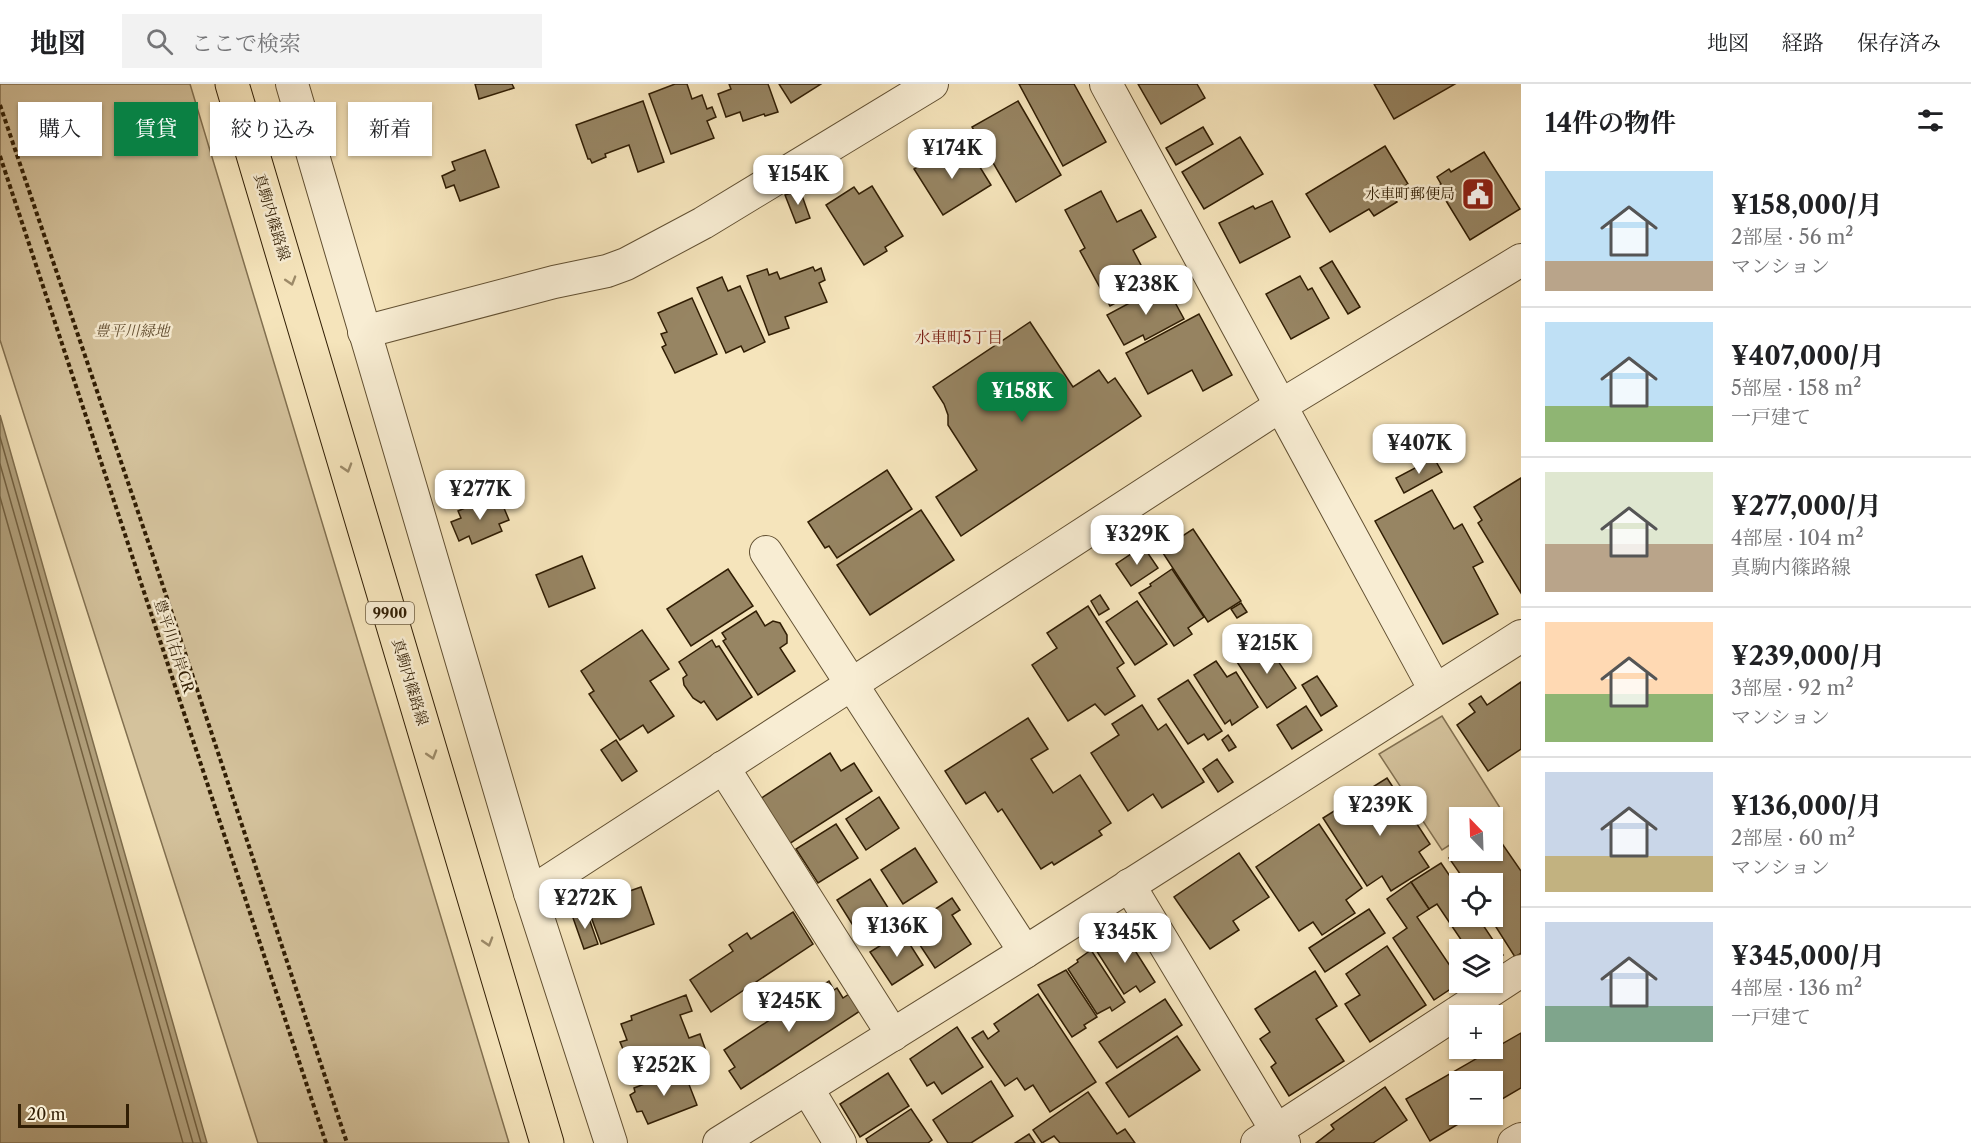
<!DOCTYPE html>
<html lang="ja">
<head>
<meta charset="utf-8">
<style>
	:root { --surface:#fff; --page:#f2f2f2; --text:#202124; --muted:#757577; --line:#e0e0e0; --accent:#0b8043 }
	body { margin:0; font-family:"Libre Caslon Text","Noto Serif JP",serif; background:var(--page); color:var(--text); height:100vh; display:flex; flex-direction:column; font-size:22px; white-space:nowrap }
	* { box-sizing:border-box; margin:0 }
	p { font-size:20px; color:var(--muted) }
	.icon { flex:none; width:33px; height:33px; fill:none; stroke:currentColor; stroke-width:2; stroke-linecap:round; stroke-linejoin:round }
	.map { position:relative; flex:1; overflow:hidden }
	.side { display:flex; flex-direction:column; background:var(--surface); width:450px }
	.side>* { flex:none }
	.guide { position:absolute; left:18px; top:18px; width:570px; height:54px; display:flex; gap:12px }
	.needle { width:39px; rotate:337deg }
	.fabs { position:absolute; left:1449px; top:723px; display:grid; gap:12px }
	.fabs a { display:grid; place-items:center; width:54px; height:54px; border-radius:0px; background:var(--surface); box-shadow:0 2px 4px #0004; font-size:30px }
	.scale { position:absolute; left:18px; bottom:15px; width:111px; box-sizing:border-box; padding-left:6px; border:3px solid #311e04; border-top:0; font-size:16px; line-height:21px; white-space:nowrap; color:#311e04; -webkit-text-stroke:4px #f8edd3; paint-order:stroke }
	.price { position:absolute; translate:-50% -51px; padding:0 14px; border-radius:12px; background:#fff; color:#222; font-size:20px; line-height:39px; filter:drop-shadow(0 2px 3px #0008) }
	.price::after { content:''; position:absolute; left:50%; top:36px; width:18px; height:14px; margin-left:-9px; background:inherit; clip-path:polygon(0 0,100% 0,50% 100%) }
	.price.selected { background:var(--accent); color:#fff }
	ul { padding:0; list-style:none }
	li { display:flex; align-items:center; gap:18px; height:150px; padding:0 24px }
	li+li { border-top:2px solid var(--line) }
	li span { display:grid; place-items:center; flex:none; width:168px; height:120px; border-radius:0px; color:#555 }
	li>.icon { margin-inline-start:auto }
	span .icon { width:72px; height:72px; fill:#fffc; stroke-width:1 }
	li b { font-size:26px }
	h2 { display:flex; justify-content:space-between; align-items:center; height:72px; padding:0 24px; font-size:26px }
	.tag { padding:0 21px; border-radius:0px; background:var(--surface); box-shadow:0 2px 4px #0004; font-size:21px; line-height:54px }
	.tag.selected { background:var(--accent); color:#fff }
	header { display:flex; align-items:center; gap:36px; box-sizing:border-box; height:84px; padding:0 30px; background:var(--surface); border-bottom:2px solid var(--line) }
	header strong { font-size:28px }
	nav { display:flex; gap:33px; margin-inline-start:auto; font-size:21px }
	.search { width:420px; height:54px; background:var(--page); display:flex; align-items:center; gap:15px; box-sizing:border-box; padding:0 21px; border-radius:0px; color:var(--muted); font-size:22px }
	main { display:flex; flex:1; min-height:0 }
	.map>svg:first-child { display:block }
	.green { fill:#d4c29c; stroke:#827050; stroke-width:1.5 }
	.water { fill:#b2a17d; stroke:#7e6d4d; stroke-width:1.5 }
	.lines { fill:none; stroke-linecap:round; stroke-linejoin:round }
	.shore { stroke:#726040; stroke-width:1.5 }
	.building { fill:#978563; stroke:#311e04; stroke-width:1.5 }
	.street-casing { stroke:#625032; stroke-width:34 }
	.primary-casing { stroke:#311e04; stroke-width:35 }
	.path { stroke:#311e04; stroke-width:4; stroke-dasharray:4.5 3; stroke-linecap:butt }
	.street { stroke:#f8edd3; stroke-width:32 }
	.primary { stroke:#f5e4bb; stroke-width:33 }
	.oneway { stroke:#9d8b69 }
	.labels { text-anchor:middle; stroke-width:5; stroke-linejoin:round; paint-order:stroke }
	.shield { fill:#f8edd3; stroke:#6d5c42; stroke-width:1.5 }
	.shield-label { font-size:14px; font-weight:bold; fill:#311e04 }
	.poi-label { font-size:15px; fill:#311e04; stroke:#f8edd3; text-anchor:end }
	.street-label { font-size:15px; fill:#311e04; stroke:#f8edd3 }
	.park-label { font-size:15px; font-style:italic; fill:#624f32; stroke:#f8edd3 }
	.neighbourhood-label { font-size:16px; fill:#7a1f14; stroke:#f8edd3 }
</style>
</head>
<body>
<header>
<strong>地図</strong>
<div class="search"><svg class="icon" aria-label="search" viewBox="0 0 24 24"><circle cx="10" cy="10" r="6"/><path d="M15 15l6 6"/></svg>ここで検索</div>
<nav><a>地図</a><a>経路</a><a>保存済み</a></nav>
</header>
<main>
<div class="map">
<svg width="1521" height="1059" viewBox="0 0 1521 1059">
	<rect width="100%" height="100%" fill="#f5e4bb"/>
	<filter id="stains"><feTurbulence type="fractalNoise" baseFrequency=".00333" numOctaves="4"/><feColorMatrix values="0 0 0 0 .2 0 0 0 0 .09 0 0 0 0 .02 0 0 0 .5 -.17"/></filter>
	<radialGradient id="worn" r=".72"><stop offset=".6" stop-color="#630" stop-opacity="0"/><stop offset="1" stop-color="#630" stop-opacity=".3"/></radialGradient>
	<g class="green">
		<polygon points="0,0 190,0 509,1059 258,1059 0,256"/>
		<polygon points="1442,632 1502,727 1492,733 1460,734 1459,755 1442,766 1379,670"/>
	</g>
	<polygon class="water" points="0,331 207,1059 0,1059"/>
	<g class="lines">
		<g class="shore">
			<polyline points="0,353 201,1059"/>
			<polyline points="0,380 193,1059"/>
			<polyline points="0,413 183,1059"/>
		</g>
	</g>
	<g class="building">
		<polygon points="475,0 512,0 514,4 479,15"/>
		<polygon points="675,0 687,0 692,15 702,11 707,25 712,23 716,33 707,37 714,54 671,70 649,10"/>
		<polygon points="729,0 768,0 778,28 765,32 764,30 743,37 740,28 726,33 718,10 731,5"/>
		<polygon points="779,0 821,0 791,19"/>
		<polygon points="1019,0 1074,0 1106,58 1063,82"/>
		<polygon points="1138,0 1197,0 1205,14 1161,40"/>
		<polygon points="1374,0 1455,0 1394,35"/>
		<polygon points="643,17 664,78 638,88 629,61 605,70 606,73 592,79 590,75 588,75 576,41"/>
		<polygon points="1018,17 1061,91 1016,118 972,43"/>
		<polygon points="1203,43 1213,60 1176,81 1166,64"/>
		<polygon points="1240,53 1263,90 1204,125 1182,88"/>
		<polygon points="1385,62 1408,100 1392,110 1397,118 1374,132 1369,125 1330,148 1306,110"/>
		<polygon points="485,66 499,103 460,117 454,101 446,104 442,92 455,86 452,78"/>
		<polygon points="970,67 991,101 943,131 914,85 940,69 947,81"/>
		<polygon points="1484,68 1520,125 1470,156 1437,102 1441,100 1437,93 1449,85 1451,88"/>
		<polygon points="872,102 903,152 885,163 887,167 864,181 826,121 854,103 859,110"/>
		<polygon points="800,106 810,134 796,139 785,111"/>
		<polygon points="1101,107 1117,138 1141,126 1156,153 1133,166 1151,200 1110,222 1080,167 1085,164 1065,126"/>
		<polygon points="1272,117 1290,153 1240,179 1219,139 1253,122 1255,125"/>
		<polygon points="1332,177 1360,223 1348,230 1320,184"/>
		<polygon points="813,183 815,187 821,184 825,196 819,199 827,218 785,233 789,244 769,251 747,192 767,185 769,191 777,188 780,195"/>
		<polygon points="1300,192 1308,206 1312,204 1329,234 1291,255 1266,210"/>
		<polygon points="722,193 728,207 740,202 765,258 744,268 741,262 726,269 697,204"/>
		<polygon points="1165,200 1184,235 1145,256 1143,251 1124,261 1107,231"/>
		<polygon points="692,214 717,270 675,289 662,263 666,261 661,250 667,248 658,229"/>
		<polygon points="1199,230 1232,291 1203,307 1192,286 1148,310 1126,269"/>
		<polygon points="1030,238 1073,303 1099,286 1108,299 1115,294 1141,332 961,452 936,413 977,386 948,341 948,331 944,320 933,303"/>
		<polygon points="1434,374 1442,388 1404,409 1396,394"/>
		<polygon points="887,386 912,425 837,474 829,462 825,464 808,438"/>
		<polygon points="1521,394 1521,509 1478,439 1482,436 1474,423"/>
		<polygon points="1432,406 1454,445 1462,440 1483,478 1473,483 1498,530 1443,560 1375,437"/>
		<polygon points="489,414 492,421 501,417 509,436 499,440 502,447 472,460 469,452 459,457 451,438 461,434 458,427"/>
		<polygon points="921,426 954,476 870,531 837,481"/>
		<polygon points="1193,445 1241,517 1208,538 1161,466"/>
		<polygon points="1143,462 1158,484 1131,502 1116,480"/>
		<polygon points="582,472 595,504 549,523 536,491"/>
		<polygon points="728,485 753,522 691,562 667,525"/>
		<polygon points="1172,485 1204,533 1188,544 1192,550 1174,562 1139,509 1151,502 1150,500"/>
		<polygon points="1100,511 1109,525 1099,531 1091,517"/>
		<polygon points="1137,517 1167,560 1135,581 1106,538"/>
		<polygon points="1241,519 1247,528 1237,534 1231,525"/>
		<polygon points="1088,522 1124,579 1117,584 1135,612 1105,631 1095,620 1068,637 1032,581 1057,564 1047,549"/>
		<polygon points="756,527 765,542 773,537 780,539 787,551 787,559 780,564 795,587 758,611 723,557 726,555 722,549"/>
		<polygon points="642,546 669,585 650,597 674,632 648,649 643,641 620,656 589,610 594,607 581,587"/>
		<polygon points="712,556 716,563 719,562 752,613 717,636 704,617 701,619 693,614 684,601 683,594 687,591 679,578"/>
		<polygon points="1266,559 1296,604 1267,624 1237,578"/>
		<polygon points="1216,577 1227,593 1236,588 1258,623 1232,641 1230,636 1225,640 1194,591"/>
		<polygon points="1317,592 1337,622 1321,632 1302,601"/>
		<polygon points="1188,596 1222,647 1208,656 1204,650 1188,660 1158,615"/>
		<polygon points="1521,598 1521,665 1488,687 1457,641 1475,628 1469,620 1481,612 1487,621"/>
		<polygon points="1142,621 1158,646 1166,640 1204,698 1162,724 1153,710 1128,727 1091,669 1119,651 1112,640"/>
		<polygon points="1306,622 1322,646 1292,665 1277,641"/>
		<polygon points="1028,634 1048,665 1031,675 1053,709 1080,691 1111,739 1099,747 1102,751 1054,781 1052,778 1041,785 1002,725 998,728 985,708 966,720 945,687"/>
		<polygon points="1228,651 1236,663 1229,667 1222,656"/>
		<polygon points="616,656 637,687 622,697 601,666"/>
		<polygon points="830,669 841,687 854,679 872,707 789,760 760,715"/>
		<polygon points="1217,675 1233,698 1218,708 1203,685"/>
		<polygon points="1387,694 1430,760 1419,768 1429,783 1391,807 1382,792 1367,802 1323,734 1350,717 1357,728 1367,722 1360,711"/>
		<polygon points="879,713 899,744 866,766 846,735"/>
		<polygon points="836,740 858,774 818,799 796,765"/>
		<polygon points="1319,740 1362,804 1346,816 1355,829 1322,851 1313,838 1299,847 1256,783"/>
		<polygon points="1492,755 1496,761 1501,758 1521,787 1521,869 1515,873 1489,832 1492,832 1492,800 1467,800 1449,774 1460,766 1492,766"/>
		<polygon points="915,764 937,798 903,820 881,786"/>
		<polygon points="1239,769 1269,813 1233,837 1239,846 1210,865 1174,813"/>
		<polygon points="1441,779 1460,807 1460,832 1477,832 1503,871 1492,878 1492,866 1468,866 1437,820 1429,825 1411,798"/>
		<polygon points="870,795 892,830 859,851 837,816"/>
		<polygon points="1411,798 1429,825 1417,833 1461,898 1434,916 1393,854 1407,844 1387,815"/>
		<polygon points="641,803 654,840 601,860 587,822"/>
		<polygon points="952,814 960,826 952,831 971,860 935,884 908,843"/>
		<polygon points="1369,825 1385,849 1325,888 1309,864"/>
		<polygon points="586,826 598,860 584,865 572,831"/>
		<polygon points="793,828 813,860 711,928 690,896 733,867 729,861 747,849 751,855"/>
		<polygon points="1122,846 1155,898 1140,908 1136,902 1124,910 1096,866"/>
		<polygon points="902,848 923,881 892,901 870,868"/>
		<polygon points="1387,862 1426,921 1370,958 1345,920 1360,911 1346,890"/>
		<polygon points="1091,866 1125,918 1112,927 1110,923 1097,930 1068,885 1078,878 1077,876"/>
		<polygon points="1066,886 1097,933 1084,941 1086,944 1072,953 1038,901"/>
		<polygon points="1315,887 1337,922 1316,935 1344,977 1289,1012 1271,983 1276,979 1260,955 1270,948 1255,925"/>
		<polygon points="829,897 834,906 837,904 843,914 849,910 860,927 741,1005 729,987 735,983 724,966"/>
		<polygon points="1038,910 1096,998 1050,1028 1033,1001 1025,1006 1017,994 1005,1002 972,954 983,947 988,955 999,947 994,940"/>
		<polygon points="686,911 692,927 680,931 689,954 700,950 706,967 644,990 638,973 643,972 640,965 625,970 620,958 627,956 621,940 632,936 631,932"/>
		<polygon points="1165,915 1182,941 1117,984 1099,958"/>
		<polygon points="957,943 983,983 942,1010 934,998 927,1002 910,975"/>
		<polygon points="1521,949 1521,1004 1492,1021 1492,998 1460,998 1460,1030 1475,1030 1430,1057 1406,1015"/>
		<polygon points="1177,952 1200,986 1129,1033 1106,999"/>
		<polygon points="683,985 697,1021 648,1040 642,1027 637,1028 630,1011 635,1008 634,1004"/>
		<polygon points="888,989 909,1022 860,1053 840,1020"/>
		<polygon points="991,997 1013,1032 971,1059 948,1059 933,1036"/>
		<polygon points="1385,1003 1407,1036 1373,1059 1316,1059 1334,1045 1331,1041"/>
		<polygon points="1088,1008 1117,1050 1125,1045 1135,1059 1060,1059 1054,1052 1042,1059 1033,1046"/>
		<polygon points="911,1025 932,1056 928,1059 868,1059 866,1055"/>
		<polygon points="1029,1050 1035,1059 1015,1059"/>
	</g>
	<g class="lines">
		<defs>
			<g id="street">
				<polyline points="292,0 530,809 611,1059"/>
				<polyline points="1106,0 1435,606"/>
				<polyline points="364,248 554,198 607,187 626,180 703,139 932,0"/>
				<polyline points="766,468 1025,868"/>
				<polyline points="723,683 893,951"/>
				<polyline points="1129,801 1284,1059"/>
				<polyline points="530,809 1280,322 1521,176"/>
				<polyline points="807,1004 840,1059"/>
				<polyline points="719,1059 1025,868 1521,552"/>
				<polyline points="1257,1059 1521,887"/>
				<polyline points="1514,1059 1521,1055"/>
			</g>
			<polyline id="primary" points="232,0 547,1059"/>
		</defs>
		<use href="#street" class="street-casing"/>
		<use href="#primary" class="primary-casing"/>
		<g class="path">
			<polyline points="0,21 156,481 347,1059"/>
			<polyline points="0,72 326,1059"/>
		</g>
		<use href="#street" class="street"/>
		<use href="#primary" class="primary"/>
	</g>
	<defs><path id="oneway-chevron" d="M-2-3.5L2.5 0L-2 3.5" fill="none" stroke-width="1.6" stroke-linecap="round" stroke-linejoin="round" transform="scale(1.5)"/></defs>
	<g class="oneway">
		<use href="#oneway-chevron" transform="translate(291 197) rotate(73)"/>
		<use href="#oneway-chevron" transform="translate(347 384) rotate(73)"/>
		<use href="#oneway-chevron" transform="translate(432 671) rotate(73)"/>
		<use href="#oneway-chevron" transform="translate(488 858) rotate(73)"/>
	</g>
	<defs>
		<symbol id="civic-square" viewBox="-11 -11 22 22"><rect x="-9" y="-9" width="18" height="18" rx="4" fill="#8f2418" stroke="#f8edd3"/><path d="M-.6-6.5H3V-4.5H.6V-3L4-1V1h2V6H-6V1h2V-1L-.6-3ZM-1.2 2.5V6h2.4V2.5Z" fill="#fff"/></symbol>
	</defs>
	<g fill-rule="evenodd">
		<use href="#civic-square" x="1459" y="91" width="38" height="38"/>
	</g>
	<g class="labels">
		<rect class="shield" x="366" y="518" width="48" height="22" rx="4.5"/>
		<g class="shield-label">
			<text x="390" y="534">9900</text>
		</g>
		<g class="poi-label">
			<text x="1455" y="115">水車町郵便局</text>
		</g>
		<g class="street-label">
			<text transform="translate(272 133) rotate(73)" y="5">真駒内篠路線</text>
			<text transform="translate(174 562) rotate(72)" y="5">豊平川右岸CR</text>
			<text transform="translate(410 598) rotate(73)" y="5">真駒内篠路線</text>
		</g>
		<g class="park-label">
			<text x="132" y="252">豊平川緑地</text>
		</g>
		<g class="neighbourhood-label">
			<text x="959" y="259">水車町5丁目</text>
		</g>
	</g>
	<rect width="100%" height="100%" filter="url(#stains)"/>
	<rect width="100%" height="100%" fill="url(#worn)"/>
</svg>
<div class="fabs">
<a><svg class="needle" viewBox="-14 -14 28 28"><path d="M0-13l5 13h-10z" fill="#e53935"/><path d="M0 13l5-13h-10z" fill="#757577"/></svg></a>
<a><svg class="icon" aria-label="locate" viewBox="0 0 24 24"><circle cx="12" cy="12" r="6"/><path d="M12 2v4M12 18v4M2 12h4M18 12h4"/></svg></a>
<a><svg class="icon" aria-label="layers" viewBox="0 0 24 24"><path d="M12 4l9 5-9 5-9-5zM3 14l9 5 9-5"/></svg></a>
<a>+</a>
<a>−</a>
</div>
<div class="scale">20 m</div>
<b class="price" style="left:952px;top:96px">¥174K</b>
<b class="price" style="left:798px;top:122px">¥154K</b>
<b class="price" style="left:1146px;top:232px">¥238K</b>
<b class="price selected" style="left:1022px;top:339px">¥158K</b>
<b class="price" style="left:1419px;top:391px">¥407K</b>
<b class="price" style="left:480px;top:437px">¥277K</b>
<b class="price" style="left:1137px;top:482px">¥329K</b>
<b class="price" style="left:1267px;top:591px">¥215K</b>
<b class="price" style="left:1380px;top:753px">¥239K</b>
<b class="price" style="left:585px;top:846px">¥272K</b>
<b class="price" style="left:897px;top:874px">¥136K</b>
<b class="price" style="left:1125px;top:880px">¥345K</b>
<b class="price" style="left:789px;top:949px">¥245K</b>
<b class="price" style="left:664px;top:1013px">¥252K</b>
<div class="guide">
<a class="tag">購入</a>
<a class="tag selected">賃貸</a>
<a class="tag">絞り込み</a>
<a class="tag">新着</a>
</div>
</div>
<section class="side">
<h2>14件の物件<svg class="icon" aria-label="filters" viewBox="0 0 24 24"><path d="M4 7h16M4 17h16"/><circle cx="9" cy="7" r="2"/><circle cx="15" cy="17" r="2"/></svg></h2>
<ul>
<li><span style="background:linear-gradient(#bfe0f5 75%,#b9a48a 0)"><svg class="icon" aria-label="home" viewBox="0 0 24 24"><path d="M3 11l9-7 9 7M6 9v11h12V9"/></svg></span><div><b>¥158,000/月</b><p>2部屋 · 56 m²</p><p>マンション</p></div></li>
<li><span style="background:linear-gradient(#bfe0f5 70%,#8fb573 0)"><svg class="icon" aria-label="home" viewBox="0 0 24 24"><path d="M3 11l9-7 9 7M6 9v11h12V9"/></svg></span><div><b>¥407,000/月</b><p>5部屋 · 158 m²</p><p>一戸建て</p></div></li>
<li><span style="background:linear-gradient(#dfe7d0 60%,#b9a48a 0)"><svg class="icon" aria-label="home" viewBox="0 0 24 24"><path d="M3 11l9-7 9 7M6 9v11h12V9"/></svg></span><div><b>¥277,000/月</b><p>4部屋 · 104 m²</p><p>真駒内篠路線</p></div></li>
<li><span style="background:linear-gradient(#ffd9b3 60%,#8fb573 0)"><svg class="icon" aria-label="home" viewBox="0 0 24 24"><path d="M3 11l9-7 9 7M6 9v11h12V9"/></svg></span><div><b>¥239,000/月</b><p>3部屋 · 92 m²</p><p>マンション</p></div></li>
<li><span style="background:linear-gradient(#c9d6e8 70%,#c2b280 0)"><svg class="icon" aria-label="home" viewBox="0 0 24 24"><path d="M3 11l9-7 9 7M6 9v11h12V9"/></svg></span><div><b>¥136,000/月</b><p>2部屋 · 60 m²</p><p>マンション</p></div></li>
<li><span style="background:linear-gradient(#c9d6e8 70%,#7fa58c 0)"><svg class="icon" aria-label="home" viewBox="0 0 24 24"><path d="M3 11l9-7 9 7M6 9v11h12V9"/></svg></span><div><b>¥345,000/月</b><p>4部屋 · 136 m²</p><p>一戸建て</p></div></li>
</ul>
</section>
</main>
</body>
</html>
